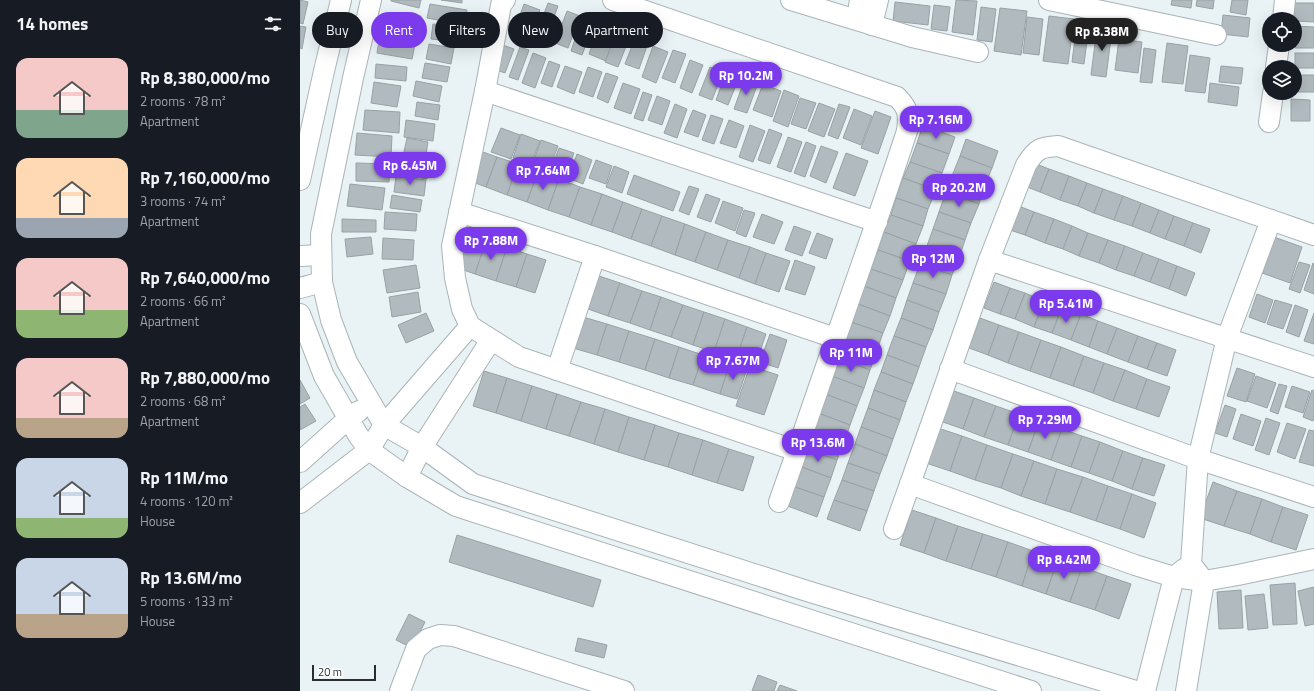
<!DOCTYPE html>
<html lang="en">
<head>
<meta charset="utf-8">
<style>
	:root { --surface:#171b24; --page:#20242c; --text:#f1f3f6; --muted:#9ea1a6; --accent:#7c3aed }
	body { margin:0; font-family:"Titillium Web",sans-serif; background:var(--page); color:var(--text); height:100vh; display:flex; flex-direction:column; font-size:15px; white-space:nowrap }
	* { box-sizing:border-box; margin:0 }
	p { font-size:13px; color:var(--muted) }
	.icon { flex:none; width:22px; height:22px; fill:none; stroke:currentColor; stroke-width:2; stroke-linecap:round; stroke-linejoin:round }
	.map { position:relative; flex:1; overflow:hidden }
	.sheet { display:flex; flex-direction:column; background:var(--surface); width:300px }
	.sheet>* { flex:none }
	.hud { position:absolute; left:12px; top:12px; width:380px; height:36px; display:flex; gap:8px }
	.controls { position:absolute; left:962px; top:12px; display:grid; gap:8px }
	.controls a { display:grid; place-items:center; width:40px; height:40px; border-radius:50%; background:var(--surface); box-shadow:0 4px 16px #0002; font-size:20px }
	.scale { position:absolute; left:12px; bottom:10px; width:64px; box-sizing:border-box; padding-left:4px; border:2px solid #2b2e30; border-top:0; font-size:11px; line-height:14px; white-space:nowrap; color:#2b2e30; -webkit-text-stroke:3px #fff; paint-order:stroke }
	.price { position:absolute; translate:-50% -34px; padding:0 9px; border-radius:14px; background:var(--accent); color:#fff; font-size:13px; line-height:26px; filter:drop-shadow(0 1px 2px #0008) }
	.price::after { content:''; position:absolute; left:50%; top:24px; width:12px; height:9px; margin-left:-6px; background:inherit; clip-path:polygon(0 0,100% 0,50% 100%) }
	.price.active { background:#222; color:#fff }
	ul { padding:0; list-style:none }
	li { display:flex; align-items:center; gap:12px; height:100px; padding:0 16px }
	li span { display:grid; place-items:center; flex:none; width:112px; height:80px; border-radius:12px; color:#555 }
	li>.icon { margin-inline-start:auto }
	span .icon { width:48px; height:48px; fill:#fffc; stroke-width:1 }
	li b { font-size:17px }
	h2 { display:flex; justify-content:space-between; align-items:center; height:48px; padding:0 16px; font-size:17px }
	.tag { padding:0 14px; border-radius:18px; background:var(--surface); box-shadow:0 4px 16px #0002; font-size:14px; line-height:36px }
	.tag.active { background:var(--accent); color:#fff }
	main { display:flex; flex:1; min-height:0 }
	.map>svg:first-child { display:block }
	.building { fill:#b1babe; stroke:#98a2a5 }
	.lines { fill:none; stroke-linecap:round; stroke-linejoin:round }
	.street-casing { stroke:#aab4b7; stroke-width:22 }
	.street { stroke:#fff; stroke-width:20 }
</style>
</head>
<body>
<main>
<section class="sheet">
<h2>14 homes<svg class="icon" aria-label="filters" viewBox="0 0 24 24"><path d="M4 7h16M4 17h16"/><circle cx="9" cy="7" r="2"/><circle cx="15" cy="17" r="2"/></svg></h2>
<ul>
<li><span style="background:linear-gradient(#f6c9c9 65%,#7fa58c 0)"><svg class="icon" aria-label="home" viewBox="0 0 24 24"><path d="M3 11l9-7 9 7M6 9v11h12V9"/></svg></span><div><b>Rp 8,380,000/mo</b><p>2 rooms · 78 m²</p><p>Apartment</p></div></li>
<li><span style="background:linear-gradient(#ffd9b3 75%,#9aa5b1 0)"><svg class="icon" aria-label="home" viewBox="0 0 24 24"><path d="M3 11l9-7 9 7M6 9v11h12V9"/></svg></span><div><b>Rp 7,160,000/mo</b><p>3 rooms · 74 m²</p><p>Apartment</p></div></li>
<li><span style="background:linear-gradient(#f6c9c9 65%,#8fb573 0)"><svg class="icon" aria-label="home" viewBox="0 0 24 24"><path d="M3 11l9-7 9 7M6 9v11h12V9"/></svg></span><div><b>Rp 7,640,000/mo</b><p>2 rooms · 66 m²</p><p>Apartment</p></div></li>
<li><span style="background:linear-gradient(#f6c9c9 75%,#b9a48a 0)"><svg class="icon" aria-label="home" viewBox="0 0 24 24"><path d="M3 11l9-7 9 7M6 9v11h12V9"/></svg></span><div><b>Rp 7,880,000/mo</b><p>2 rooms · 68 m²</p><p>Apartment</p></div></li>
<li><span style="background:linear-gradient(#c9d6e8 75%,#8fb573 0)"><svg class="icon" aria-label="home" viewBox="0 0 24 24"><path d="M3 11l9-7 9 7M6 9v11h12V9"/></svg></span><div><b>Rp 11M/mo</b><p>4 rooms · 120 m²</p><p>House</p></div></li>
<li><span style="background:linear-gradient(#c9d6e8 70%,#b9a48a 0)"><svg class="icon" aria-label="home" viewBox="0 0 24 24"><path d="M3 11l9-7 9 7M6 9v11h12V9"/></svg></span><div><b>Rp 13.6M/mo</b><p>5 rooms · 133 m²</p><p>House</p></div></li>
</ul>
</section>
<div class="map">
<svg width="1014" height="691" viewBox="0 0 1014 691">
	<rect width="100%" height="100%" fill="#e9f3f6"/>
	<g class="building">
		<polygon points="0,0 8,2 3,24 0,23"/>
		<polygon points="91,0 121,0 119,8 91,1"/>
		<polygon points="141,0 162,0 162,3"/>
		<polygon points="656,0 677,1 673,35 652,32"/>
		<polygon points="872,0 892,0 891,8 871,5"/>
		<polygon points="897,0 914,0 913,9 896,6"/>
		<polygon points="932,0 948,0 946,15 930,12"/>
		<polygon points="595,2 630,6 628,25 593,21"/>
		<polygon points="248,3 258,6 245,42 235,38"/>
		<polygon points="994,3 1014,3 1014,22 995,21"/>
		<polygon points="130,4 167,10 165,25 127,18"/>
		<polygon points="224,4 240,10 231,35 215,29"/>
		<polygon points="634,5 650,7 647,31 631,29"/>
		<polygon points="681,7 696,9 692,42 677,40"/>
		<polygon points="700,8 727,11 721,55 694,51"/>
		<polygon points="267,11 280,16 268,48 255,43"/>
		<polygon points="90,13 121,16 120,34 88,32"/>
		<polygon points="923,15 950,18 948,37 921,34"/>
		<polygon points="749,16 774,19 768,64 743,61"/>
		<polygon points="727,17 743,19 739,55 723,53"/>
		<polygon points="282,19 294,24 282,55 271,51"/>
		<polygon points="777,23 789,25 784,64 772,62"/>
		<polygon points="133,24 158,27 156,42 131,39"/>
		<polygon points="0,26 6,27 2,49 0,48"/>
		<polygon points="995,26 1014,27 1014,48 995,48"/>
		<polygon points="797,28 812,30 806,77 791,75"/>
		<polygon points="298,29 315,36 306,61 289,54"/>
		<polygon points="80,34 116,39 112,59 77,53"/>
		<polygon points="315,36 328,41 318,67 305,62"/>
		<polygon points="819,39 842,42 838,73 815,70"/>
		<polygon points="334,41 347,46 339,69 325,64"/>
		<polygon points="867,43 888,46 883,84 862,82"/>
		<polygon points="129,44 154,48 151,64 126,59"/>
		<polygon points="200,44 214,49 205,73 191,68"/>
		<polygon points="353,46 368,52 356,83 342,77"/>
		<polygon points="220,47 229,50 218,80 209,77"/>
		<polygon points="844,48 856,50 852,83 840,82"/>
		<polygon points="373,50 386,54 375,83 362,78"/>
		<polygon points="233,53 246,58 235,88 222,83"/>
		<rect x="995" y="53" width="19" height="15"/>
		<polygon points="890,55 910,58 905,93 885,91"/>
		<polygon points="390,60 403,65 392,93 380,88"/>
		<polygon points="249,61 260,65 252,87 241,83"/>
		<polygon points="125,63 150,67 147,82 122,78"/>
		<polygon points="76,64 107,67 106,81 75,78"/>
		<polygon points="265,66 282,72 274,94 257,87"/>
		<polygon points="921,66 943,68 941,84 919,82"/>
		<polygon points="288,67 302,72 293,97 279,92"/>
		<polygon points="410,67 423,72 412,100 399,95"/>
		<polygon points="427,70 440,75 428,105 416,100"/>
		<polygon points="306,73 318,77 308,103 297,98"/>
		<rect x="995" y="75" width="19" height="17"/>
		<polygon points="445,78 458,83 447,113 434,109"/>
		<polygon points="116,81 142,86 139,102 113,96"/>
		<polygon points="74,82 101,86 97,107 71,103"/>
		<polygon points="323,83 340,89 331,114 314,108"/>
		<polygon points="910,83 939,87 937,106 908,102"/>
		<polygon points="463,84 481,91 472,117 453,110"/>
		<polygon points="484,90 499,96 488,127 473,121"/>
		<polygon points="343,92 352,95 343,121 334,118"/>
		<polygon points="357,96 370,101 362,125 348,120"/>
		<polygon points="500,98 516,103 506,129 491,124"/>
		<polygon points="991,99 1010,100 1010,121 991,121"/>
		<polygon points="117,102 140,105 138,120 115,116"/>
		<polygon points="519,103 535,109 524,137 508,131"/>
		<polygon points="375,104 387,109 377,138 364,133"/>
		<polygon points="539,104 550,107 538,139 528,135"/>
		<polygon points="554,109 572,116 561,145 543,138"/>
		<polygon points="65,110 100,112 99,133 63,130"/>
		<polygon points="393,110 406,115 398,137 384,132"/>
		<polygon points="575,111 591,117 578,154 561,148"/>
		<polygon points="411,115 423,119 414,144 402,140"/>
		<polygon points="106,120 135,124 133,141 104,137"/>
		<polygon points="429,120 444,126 436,148 420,143"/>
		<polygon points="450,125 465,131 453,162 439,157"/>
		<polygon points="623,125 655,137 649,154 617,143"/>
		<polygon points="201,128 220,135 211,159 191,152"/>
		<polygon points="469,129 482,134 470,164 458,160"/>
		<polygon points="57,133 92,136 91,157 55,155"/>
		<polygon points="221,134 240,141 231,164 213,158"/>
		<polygon points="488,137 502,142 491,172 477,167"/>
		<polygon points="107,138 128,142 125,160 103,156"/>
		<polygon points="666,139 698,151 692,168 660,156"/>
		<polygon points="241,140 258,146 250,167 234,160"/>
		<polygon points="506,142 516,146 505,177 494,173"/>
		<polygon points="617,143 649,154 642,173 610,162"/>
		<polygon points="521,146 538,152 526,183 510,176"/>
		<polygon points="259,148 274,153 265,177 250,172"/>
		<polygon points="180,151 197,157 186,187 170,181"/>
		<polygon points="546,153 568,161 555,196 533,188"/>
		<polygon points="277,154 292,160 283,184 268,178"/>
		<polygon points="660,156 692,168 684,187 652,176"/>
		<polygon points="197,157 218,164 207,195 186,187"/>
		<polygon points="296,160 312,166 306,184 289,178"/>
		<polygon points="104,162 129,165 127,179 103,175"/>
		<polygon points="610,162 642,173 636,190 603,178"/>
		<polygon points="731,162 749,169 740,192 722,185"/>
		<polygon points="56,163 90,164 89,182 56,181"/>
		<polygon points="218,164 238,172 227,202 207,195"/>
		<polygon points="314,166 329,172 322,193 306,187"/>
		<polygon points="749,169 769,176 760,200 740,192"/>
		<polygon points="238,172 259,179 248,210 227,202"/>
		<polygon points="334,175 380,192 373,211 327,194"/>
		<polygon points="96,176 126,180 124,196 94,192"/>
		<polygon points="652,176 684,187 679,204 646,192"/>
		<polygon points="769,176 787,183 778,206 760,200"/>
		<polygon points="603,178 636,190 628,209 596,198"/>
		<polygon points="259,179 280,187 269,217 248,210"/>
		<polygon points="787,183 803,189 794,213 778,206"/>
		<polygon points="50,184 85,188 82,210 47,206"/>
		<polygon points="389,186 399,189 389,215 379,211"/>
		<polygon points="280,187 302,194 291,225 269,217"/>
		<polygon points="803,189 823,196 814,220 794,213"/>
		<polygon points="646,192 679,204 671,223 639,212"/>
		<polygon points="302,194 323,202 312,232 291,225"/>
		<polygon points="406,194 420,199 411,222 397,217"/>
		<polygon points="92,195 122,200 120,212 90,208"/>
		<polygon points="823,196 841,203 832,226 814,220"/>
		<polygon points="596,198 628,209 623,226 591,215"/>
		<polygon points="423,201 443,208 435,231 415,223"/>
		<polygon points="323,202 342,209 331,239 312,232"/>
		<polygon points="841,203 859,210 850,233 832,226"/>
		<polygon points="716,205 734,212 725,235 707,229"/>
		<polygon points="342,209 362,216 351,246 331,239"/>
		<polygon points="444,210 455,213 446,237 436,233"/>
		<polygon points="859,210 874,216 865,239 850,233"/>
		<polygon points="85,212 117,214 116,231 84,229"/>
		<polygon points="639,212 671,223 665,240 633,229"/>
		<polygon points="734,212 754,219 745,243 725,235"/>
		<polygon points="462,214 483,222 474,244 453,237"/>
		<polygon points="591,215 623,226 616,244 584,232"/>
		<polygon points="362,216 385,224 375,255 351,246"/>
		<polygon points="874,216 893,223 884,246 865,239"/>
		<polygon points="42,219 76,220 76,232 42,232"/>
		<polygon points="754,219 772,226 763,249 745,243"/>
		<polygon points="893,223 910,229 901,253 884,246"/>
		<polygon points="385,224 406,232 395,262 375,255"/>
		<polygon points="494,226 511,232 502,256 485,250"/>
		<polygon points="772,226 788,233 779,256 763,249"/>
		<polygon points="633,229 665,240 659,258 627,246"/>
		<polygon points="406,232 428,240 417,270 395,262"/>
		<polygon points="584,232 616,244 610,261 578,250"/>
		<polygon points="517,233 533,239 526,259 509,253"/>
		<polygon points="788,233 808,240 799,263 779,256"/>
		<polygon points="166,234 186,241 175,274 155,267"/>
		<polygon points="71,237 73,254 47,257 45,239"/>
		<polygon points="974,237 1002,247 990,283 962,273"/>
		<polygon points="83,238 114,240 113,260 82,259"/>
		<polygon points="428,240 450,247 439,278 417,270"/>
		<polygon points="808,240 825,246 816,270 799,263"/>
		<polygon points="186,241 207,247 196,281 175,274"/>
		<polygon points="627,246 659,258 652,275 620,264"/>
		<polygon points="825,246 843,253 834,276 816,270"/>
		<polygon points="207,247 227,254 216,287 196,281"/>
		<polygon points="450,247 466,253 455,284 439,278"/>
		<polygon points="578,250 610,261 603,280 571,269"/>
		<polygon points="466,253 490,261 479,292 455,284"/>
		<polygon points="843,253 859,259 850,282 834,276"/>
		<polygon points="227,254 246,260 235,293 216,287"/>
		<polygon points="859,259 877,266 869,289 850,282"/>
		<polygon points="495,260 515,267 505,295 485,289"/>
		<polygon points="999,262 1010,265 1000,293 989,289"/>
		<polygon points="1013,263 1014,264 1014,294 1004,290"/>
		<polygon points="620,264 652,275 646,294 613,283"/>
		<polygon points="116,265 120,288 87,293 83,270"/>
		<polygon points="877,266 895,273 886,296 869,289"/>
		<polygon points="571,269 603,280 596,298 564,286"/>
		<polygon points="299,276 320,283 308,316 288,309"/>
		<polygon points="694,282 710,288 700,314 684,308"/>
		<polygon points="320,283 342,291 330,323 308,316"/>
		<polygon points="613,283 646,294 639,312 607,300"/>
		<polygon points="564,286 596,298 590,316 558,304"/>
		<polygon points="710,288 725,293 715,319 700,314"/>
		<polygon points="342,291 361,297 350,330 330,323"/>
		<polygon points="118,292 121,312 92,317 89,297"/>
		<polygon points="725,293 744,301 734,327 715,319"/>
		<polygon points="957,294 973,300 965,323 949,317"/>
		<polygon points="361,297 383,305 371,337 350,330"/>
		<polygon points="607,300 639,312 633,330 601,318"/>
		<polygon points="975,300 992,305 983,329 967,324"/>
		<polygon points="744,301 762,307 752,333 734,327"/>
		<polygon points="558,304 590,316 583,333 551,322"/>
		<polygon points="383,305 404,312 393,345 371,337"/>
		<polygon points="995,305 1008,310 999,337 986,332"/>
		<polygon points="762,307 781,314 771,340 752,333"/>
		<polygon points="404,312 425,319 414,352 393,345"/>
		<polygon points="126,313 134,331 106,343 98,325"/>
		<polygon points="1014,313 1014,344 1004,341"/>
		<polygon points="781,314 798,321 789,347 771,340"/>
		<polygon points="283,317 307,324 297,355 273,348"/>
		<polygon points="601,318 633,330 626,347 594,336"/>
		<polygon points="680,318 699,325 688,355 669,348"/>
		<polygon points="425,319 447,327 436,360 414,352"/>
		<polygon points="798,321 817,328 807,354 789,347"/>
		<polygon points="551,322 583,333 576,353 544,341"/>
		<polygon points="307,324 329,331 319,362 297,355"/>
		<polygon points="699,325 719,332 708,363 688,355"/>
		<polygon points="447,327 466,334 455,366 436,360"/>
		<polygon points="817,328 838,336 828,362 807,354"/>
		<polygon points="329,331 355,339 345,370 319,362"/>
		<polygon points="719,332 741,340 730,371 708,363"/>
		<polygon points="470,334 487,340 478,368 460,362"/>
		<polygon points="594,336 626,347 619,367 587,355"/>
		<polygon points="838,336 857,343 847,369 828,362"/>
		<polygon points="355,339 379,347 369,378 345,370"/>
		<polygon points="741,340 761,347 750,378 730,371"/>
		<polygon points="544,341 576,353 570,370 538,358"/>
		<polygon points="857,343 876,350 867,376 847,369"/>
		<polygon points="379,347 403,355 393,385 369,378"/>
		<polygon points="761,347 784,356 773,386 750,378"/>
		<polygon points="403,355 430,363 420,394 393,385"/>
		<polygon points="587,355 619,367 613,384 581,372"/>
		<polygon points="784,356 804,363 793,393 773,386"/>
		<polygon points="538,358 570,370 564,388 532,376"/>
		<polygon points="430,363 447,369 437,399 420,394"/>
		<polygon points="804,363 825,370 813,401 793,393"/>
		<polygon points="450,366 478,375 464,415 436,406"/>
		<polygon points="937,368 955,374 946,402 927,396"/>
		<polygon points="825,370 847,379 836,409 813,401"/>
		<polygon points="184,371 207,378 196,413 173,406"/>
		<polygon points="581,372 613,384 606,402 574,390"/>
		<polygon points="532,376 564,388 557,406 525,394"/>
		<polygon points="956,376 976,383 967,408 947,401"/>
		<polygon points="207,378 232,386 221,421 196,413"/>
		<polygon points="847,379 870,387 859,417 836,409"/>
		<polygon points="0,380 10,398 0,404"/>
		<polygon points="979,384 987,386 978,414 970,411"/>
		<polygon points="232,386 257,394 246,429 221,421"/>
		<polygon points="992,386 1010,392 1003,413 985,407"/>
		<polygon points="574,390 606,402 600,420 568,408"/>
		<polygon points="651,390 674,398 663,429 640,421"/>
		<polygon points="1012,390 1014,391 1014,417 1013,421 1003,417"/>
		<polygon points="257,394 281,402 269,436 246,429"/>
		<polygon points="525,394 557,406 550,425 518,413"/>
		<polygon points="674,398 696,406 684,437 663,429"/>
		<polygon points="281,402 305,409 294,444 269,436"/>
		<polygon points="5,404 16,421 0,430 0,407"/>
		<polygon points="925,405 936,409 927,437 915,433"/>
		<polygon points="696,406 719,414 708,445 684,437"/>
		<polygon points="568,408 600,420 593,439 561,427"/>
		<polygon points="305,409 329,417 318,452 294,444"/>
		<polygon points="518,413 550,425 544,442 512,430"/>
		<polygon points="719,414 739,421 728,452 708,445"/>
		<polygon points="941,414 961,421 953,446 933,439"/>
		<polygon points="329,417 355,425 344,460 318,452"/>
		<polygon points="966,418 980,423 969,455 955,450"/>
		<polygon points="739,421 762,429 751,460 728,452"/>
		<polygon points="987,423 1006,429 995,459 977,452"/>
		<polygon points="355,425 379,433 368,467 344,460"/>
		<polygon points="561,427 593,439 587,456 555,444"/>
		<polygon points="638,428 662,436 650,471 626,463"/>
		<polygon points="762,429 782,436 771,467 751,460"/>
		<polygon points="512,430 544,442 537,460 505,449"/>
		<polygon points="1009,430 1014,431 1014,466 999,462"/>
		<polygon points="379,433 403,440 392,475 368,467"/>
		<polygon points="662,436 687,445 675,480 650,471"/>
		<polygon points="782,436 800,442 789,473 771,467"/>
		<polygon points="403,440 429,449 417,483 392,475"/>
		<polygon points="800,442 823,451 812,481 789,473"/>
		<polygon points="555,444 587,456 580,474 548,463"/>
		<polygon points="687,445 713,454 701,488 675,480"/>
		<polygon points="429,449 454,457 443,491 417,483"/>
		<polygon points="505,449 537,460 531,478 499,466"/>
		<polygon points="823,451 843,458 832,489 812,481"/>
		<polygon points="713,454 734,461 721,496 701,488"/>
		<polygon points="843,458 865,465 854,496 832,489"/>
		<polygon points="734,461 757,469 745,504 721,496"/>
		<polygon points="548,463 580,474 574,491 542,480"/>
		<polygon points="499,466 531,478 524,497 492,486"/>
		<polygon points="757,469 783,477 770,512 745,504"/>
		<polygon points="783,477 808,486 796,521 770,512"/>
		<polygon points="542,480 574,491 567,511 534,500"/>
		<polygon points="913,482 937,491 924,526 900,518"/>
		<polygon points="492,486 524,497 517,517 485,505"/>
		<polygon points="808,486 832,494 820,529 796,521"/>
		<polygon points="937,491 962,499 950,534 924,526"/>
		<polygon points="832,494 856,503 844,538 820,529"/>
		<polygon points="962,499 983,507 971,542 950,534"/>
		<polygon points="534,500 567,511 560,531 527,519"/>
		<polygon points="983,507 1008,515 996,550 971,542"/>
		<polygon points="612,510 636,518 624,553 600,545"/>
		<polygon points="636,518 658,526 646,561 624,553"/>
		<polygon points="658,526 683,534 671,569 646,561"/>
		<polygon points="683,534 708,542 696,577 671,569"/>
		<polygon points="157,535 301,580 293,607 149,562"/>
		<polygon points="708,542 733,551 722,586 696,577"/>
		<polygon points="733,551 758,559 746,594 722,586"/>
		<polygon points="758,559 782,567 770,602 746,594"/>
		<polygon points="782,567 807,576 795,610 770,602"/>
		<polygon points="807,576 831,584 819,619 795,610"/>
		<polygon points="995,583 997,624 973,625 970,585"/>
		<polygon points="1014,587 1014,624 1005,626 998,591"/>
		<polygon points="941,590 943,628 919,629 917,592"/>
		<polygon points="964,594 968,628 948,630 945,596"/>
		<polygon points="109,614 125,622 112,648 96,640"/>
		<polygon points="278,638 307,645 304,658 275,651"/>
		<polygon points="458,675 477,682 474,691 452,691"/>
		<polygon points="480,685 497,691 477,691"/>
	</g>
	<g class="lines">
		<defs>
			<g id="street">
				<polyline points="71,0 53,78 21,234 22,282 31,320 47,362 84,425 122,447 173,484 507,591 836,691"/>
				<path d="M205 0 201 5 185 91 152 246 155 278 162 309 170 326 219 357 497 451C533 344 572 238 607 131 609 115 609 109 597 97L313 0"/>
				<polyline points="491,0 612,37 678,52"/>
				<polyline points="749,0 916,35"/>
				<polyline points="557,19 560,0"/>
				<polyline points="983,19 985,0"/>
				<polyline points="572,25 578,0"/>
				<polyline points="976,67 979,45"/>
				<polyline points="185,91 577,222"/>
				<polyline points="969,122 973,93"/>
				<polyline points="0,180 24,71 41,0"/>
				<polyline points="159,212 295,256 535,338"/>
				<path d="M1014 235 758 146C740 147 736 149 726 165L689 260 610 484 835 565 874 577 904 581 938 575 1014 559"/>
				<polyline points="0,256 21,255"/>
				<polyline points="689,260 1014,367"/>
				<polyline points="0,288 22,282"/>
				<polyline points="0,314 24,376 58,435 69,450 107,477 156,506 731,691"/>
				<polyline points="650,369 898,459 1014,497"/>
				<polyline points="257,370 295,256"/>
				<polyline points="0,462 49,418 59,411"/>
				<polyline points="107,477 122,447 191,340"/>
				<polyline points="479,502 497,451"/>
				<polyline points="0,503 69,450 84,425 170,326"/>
				<polyline points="594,529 610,484"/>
				<polyline points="100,691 116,649 128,639 140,635 154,636 324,691"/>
				<polyline points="845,691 874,577 884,569"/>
				<polyline points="886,691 904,581 891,564 898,459 927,338 971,220"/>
			</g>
		</defs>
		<use href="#street" class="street-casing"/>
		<use href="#street" class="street"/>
	</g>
</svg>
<div class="controls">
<a><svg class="icon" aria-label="locate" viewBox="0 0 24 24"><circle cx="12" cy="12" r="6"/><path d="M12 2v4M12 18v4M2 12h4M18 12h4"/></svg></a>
<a><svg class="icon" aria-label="layers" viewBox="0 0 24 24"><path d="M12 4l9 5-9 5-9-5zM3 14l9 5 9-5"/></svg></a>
</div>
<div class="scale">20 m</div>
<b class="price active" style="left:802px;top:52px">Rp 8.38M</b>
<b class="price" style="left:446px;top:96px">Rp 10.2M</b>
<b class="price" style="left:636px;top:140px">Rp 7.16M</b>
<b class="price" style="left:110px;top:186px">Rp 6.45M</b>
<b class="price" style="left:243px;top:191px">Rp 7.64M</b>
<b class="price" style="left:659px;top:208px">Rp 20.2M</b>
<b class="price" style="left:191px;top:261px">Rp 7.88M</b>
<b class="price" style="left:633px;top:279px">Rp 12M</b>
<b class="price" style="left:766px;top:324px">Rp 5.41M</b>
<b class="price" style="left:551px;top:373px">Rp 11M</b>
<b class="price" style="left:433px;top:381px">Rp 7.67M</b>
<b class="price" style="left:745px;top:440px">Rp 7.29M</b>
<b class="price" style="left:518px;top:463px">Rp 13.6M</b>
<b class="price" style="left:764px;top:580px">Rp 8.42M</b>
<div class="hud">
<a class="tag">Buy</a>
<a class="tag active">Rent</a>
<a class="tag">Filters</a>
<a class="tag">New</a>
<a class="tag">Apartment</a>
</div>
</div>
</main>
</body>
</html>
